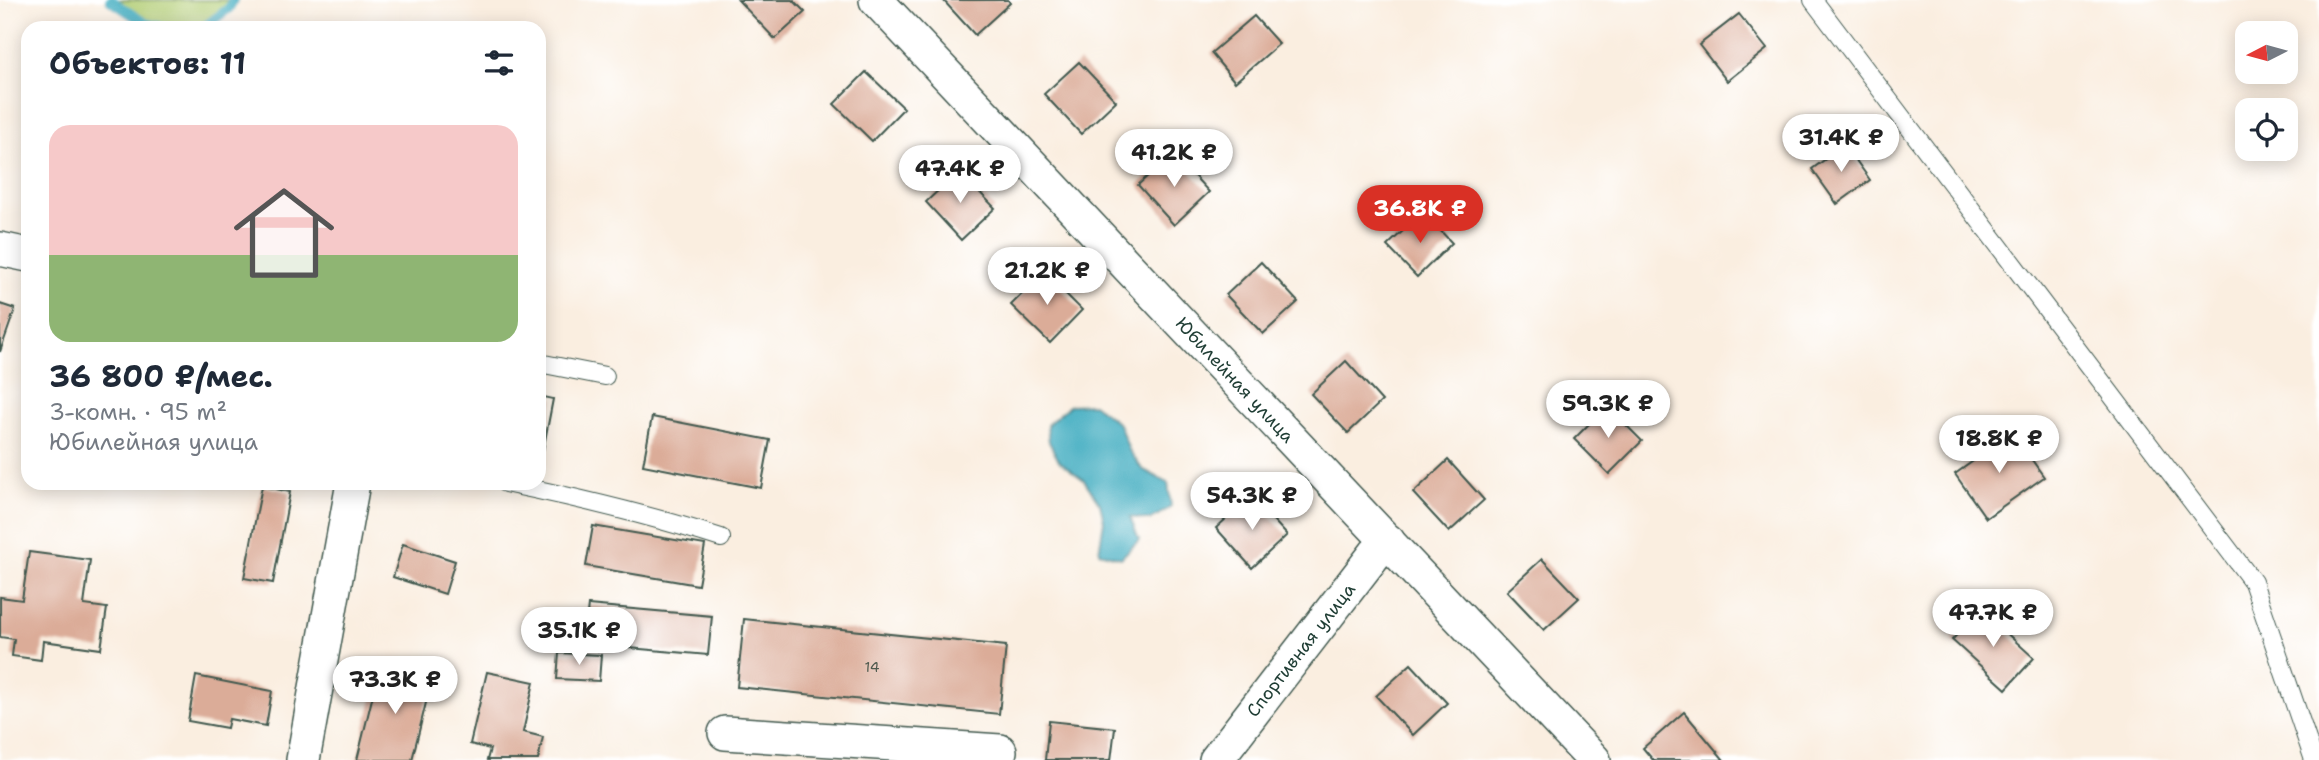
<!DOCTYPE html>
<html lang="ru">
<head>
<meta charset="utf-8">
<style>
	:root { --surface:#fff; --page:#f2f2f3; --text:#1f2937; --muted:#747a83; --line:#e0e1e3; --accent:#d93025 }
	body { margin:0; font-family:"Shantell Sans",sans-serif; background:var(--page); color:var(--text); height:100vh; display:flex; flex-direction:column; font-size:26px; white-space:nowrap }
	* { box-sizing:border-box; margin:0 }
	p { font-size:23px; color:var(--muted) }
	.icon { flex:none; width:38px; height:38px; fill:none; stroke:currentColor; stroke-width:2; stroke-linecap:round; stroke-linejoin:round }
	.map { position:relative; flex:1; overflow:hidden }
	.panel { position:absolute; left:21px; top:21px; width:525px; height:469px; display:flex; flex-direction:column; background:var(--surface); border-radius:21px; box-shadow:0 4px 18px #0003 }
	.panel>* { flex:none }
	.needle { width:46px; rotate:264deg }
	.fabs { position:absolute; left:2235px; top:21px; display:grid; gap:14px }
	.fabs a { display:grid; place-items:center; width:63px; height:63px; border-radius:14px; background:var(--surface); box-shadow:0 4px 18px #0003; font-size:35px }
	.price { position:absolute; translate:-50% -60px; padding:0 16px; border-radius:24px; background:#fff; color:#222; font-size:23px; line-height:46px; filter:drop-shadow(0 2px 4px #0008) }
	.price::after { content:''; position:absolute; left:50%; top:42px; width:21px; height:16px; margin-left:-10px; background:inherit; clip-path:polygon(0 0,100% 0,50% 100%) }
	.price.current { background:var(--accent); color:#fff }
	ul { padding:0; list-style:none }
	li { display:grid; align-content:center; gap:14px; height:371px; padding:0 28px }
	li+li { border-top:2px solid var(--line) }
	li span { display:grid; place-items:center; height:217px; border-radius:21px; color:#555 }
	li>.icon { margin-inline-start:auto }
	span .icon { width:126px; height:126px; fill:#fffc; stroke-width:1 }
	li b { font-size:30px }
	h2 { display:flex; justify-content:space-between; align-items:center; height:84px; padding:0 28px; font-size:30px }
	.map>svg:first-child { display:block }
	.green { fill:#b1cc72; stroke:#688453; stroke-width:2 }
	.water { fill:#41acc0; stroke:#30747a; stroke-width:2 }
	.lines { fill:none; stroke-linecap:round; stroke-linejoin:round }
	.stream { stroke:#41acc0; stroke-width:10 }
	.building { fill:#dbac98 }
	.service-casing { stroke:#40584e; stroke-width:20 }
	.minor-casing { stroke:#40584e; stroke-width:36 }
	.service { stroke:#fff; stroke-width:18 }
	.minor { stroke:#fff; stroke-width:33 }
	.labels { text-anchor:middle; stroke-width:5; stroke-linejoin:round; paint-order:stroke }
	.number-label { font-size:14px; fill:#4e594d }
	.street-label { font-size:18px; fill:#1f3d34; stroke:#fff }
</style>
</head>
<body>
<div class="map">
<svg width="2319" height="760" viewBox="0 0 2319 760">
	<rect width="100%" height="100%" fill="#fff"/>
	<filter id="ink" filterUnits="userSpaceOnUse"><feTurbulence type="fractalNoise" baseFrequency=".0143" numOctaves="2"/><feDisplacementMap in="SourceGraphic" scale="14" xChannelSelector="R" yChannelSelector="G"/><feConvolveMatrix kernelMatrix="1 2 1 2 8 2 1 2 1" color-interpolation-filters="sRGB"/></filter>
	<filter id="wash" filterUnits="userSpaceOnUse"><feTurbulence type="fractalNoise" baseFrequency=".00686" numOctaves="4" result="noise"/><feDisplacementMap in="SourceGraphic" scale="28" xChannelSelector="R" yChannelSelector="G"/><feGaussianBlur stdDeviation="1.57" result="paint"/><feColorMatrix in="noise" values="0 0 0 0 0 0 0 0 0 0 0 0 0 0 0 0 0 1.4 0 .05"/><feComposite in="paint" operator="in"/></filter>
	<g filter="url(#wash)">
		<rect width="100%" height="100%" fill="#faeee0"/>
		<path class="green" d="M110 0H233C219 32 176 34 147 23 134 18 121 7 110 0Z"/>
		<polygon class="water" points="1093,404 1119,424 1129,450 1142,469 1168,483 1171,507 1150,520 1130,517 1139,540 1121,558 1099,552 1104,521 1100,504 1084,480 1059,461 1049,442 1047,425 1070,405"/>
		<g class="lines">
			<g class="stream">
				<polyline points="110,0 145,23 166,28"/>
				<polyline points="203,28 229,8 233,0"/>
			</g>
		</g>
		<g id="blocks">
			<g class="building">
				<polygon points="738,0 793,0 805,12 775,39"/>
				<polygon points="943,0 1008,0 1010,3 975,35"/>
				<polygon points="1739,14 1767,49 1727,81 1699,45"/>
				<polygon points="1254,16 1279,44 1235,82 1211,53"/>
				<polygon points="1079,62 1116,101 1081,134 1044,94"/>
				<polygon points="866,72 904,108 872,141 834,104"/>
				<polygon points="1845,145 1870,180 1837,204 1812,169"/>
				<polygon points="1173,153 1209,192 1174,225 1138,185"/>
				<polygon points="959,171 995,208 961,240 926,202"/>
				<polygon points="1423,212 1452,243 1417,277 1387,246"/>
				<polygon points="1261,262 1298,302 1263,334 1226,295"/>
				<polygon points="1044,272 1082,310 1050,343 1011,305"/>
				<polygon points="0,304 15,309 0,352"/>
				<polygon points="1346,361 1382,401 1348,433 1311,394"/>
				<polygon points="539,396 553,399 543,451 539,450"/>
				<polygon points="1607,406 1642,441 1609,474 1574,439"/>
				<polygon points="652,417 770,440 761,488 643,465"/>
				<polygon points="2013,433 2044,477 1986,518 1955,474"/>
				<polygon points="1448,460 1484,500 1449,532 1413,493"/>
				<polygon points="262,486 290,492 273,583 244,578"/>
				<polygon points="1251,496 1287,535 1252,568 1216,528"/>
				<polygon points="593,526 705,545 698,585 586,566"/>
				<polygon points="403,544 455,561 445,594 393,577"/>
				<polygon points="29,552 90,560 84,605 107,608 101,649 43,641 41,660 12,656 14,639 0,637 0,597 22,600"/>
				<polygon points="1542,559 1579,598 1544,630 1507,591"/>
				<polygon points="588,605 712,616 708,655 584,644"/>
				<polygon points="1980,609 2034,658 2006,689 1952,640"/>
				<polygon points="744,619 1006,646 999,714 737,687"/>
				<polygon points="559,653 601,655 599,681 557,679"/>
				<polygon points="1411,664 1447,703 1413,735 1376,696"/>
				<polygon points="380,666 432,678 412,760 357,760"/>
				<polygon points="487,672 534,682 523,732 543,737 538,760 487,760 490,749 470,744"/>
				<polygon points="196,676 272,691 266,726 229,719 227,728 188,721"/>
				<polygon points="1684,712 1724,760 1653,760 1643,748"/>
				<polygon points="1049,721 1115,728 1111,760 1045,760"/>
			</g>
		</g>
	</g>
	<g filter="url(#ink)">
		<use href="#blocks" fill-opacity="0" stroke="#40584e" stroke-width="2"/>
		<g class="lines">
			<defs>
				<g id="service">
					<polyline points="1813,0 2253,582 2314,760"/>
					<polyline points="539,363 605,376"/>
					<path d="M505 483C578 498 650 515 721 538"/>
				</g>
				<g id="minor">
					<polyline points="876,0 1594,760"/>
					<polyline points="0,249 28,255"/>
					<polyline points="725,733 1000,751 998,760"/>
					<polyline points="303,760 353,483"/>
					<polyline points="1216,760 1375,554 1388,541"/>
				</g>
			</defs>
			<use href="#service" class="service-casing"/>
			<use href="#minor" class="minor-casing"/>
			<use href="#service" class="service"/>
			<use href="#minor" class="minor"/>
		</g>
	</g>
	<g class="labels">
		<g class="number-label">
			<text x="872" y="672">14</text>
		</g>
		<g class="street-label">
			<text transform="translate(1235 380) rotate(47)" y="6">Юбилейная улица</text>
			<text transform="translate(1301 650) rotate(-52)" y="6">Спортивная улица</text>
		</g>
	</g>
</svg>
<div class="fabs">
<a><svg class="needle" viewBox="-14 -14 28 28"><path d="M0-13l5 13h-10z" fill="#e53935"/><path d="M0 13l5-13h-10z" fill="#747a83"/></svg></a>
<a><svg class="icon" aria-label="locate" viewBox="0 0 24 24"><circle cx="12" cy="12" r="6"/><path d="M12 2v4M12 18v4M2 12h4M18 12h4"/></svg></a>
</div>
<b class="price" style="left:1841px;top:174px">31.4K ₽</b>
<b class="price" style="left:1174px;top:189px">41.2K ₽</b>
<b class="price" style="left:960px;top:205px">47.4K ₽</b>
<b class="price current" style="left:1420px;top:245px">36.8K ₽</b>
<b class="price" style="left:1047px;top:307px">21.2K ₽</b>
<b class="price" style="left:1608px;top:440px">59.3K ₽</b>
<b class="price" style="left:1999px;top:475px">18.8K ₽</b>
<b class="price" style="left:1252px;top:532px">54.3K ₽</b>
<b class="price" style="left:1993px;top:649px">47.7K ₽</b>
<b class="price" style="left:579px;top:667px">35.1K ₽</b>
<b class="price" style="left:395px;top:716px">73.3K ₽</b>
<section class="panel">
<h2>Объектов: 11<svg class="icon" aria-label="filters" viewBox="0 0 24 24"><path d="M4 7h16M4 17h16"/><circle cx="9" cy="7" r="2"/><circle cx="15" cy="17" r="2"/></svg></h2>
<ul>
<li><span style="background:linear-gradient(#f6c9c9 60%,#8fb573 0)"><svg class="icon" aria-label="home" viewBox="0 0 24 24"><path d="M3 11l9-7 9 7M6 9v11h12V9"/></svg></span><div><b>36 800 ₽/мес.</b><p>3-комн. · 95 m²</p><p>Юбилейная улица</p></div></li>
</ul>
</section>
</div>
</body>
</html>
